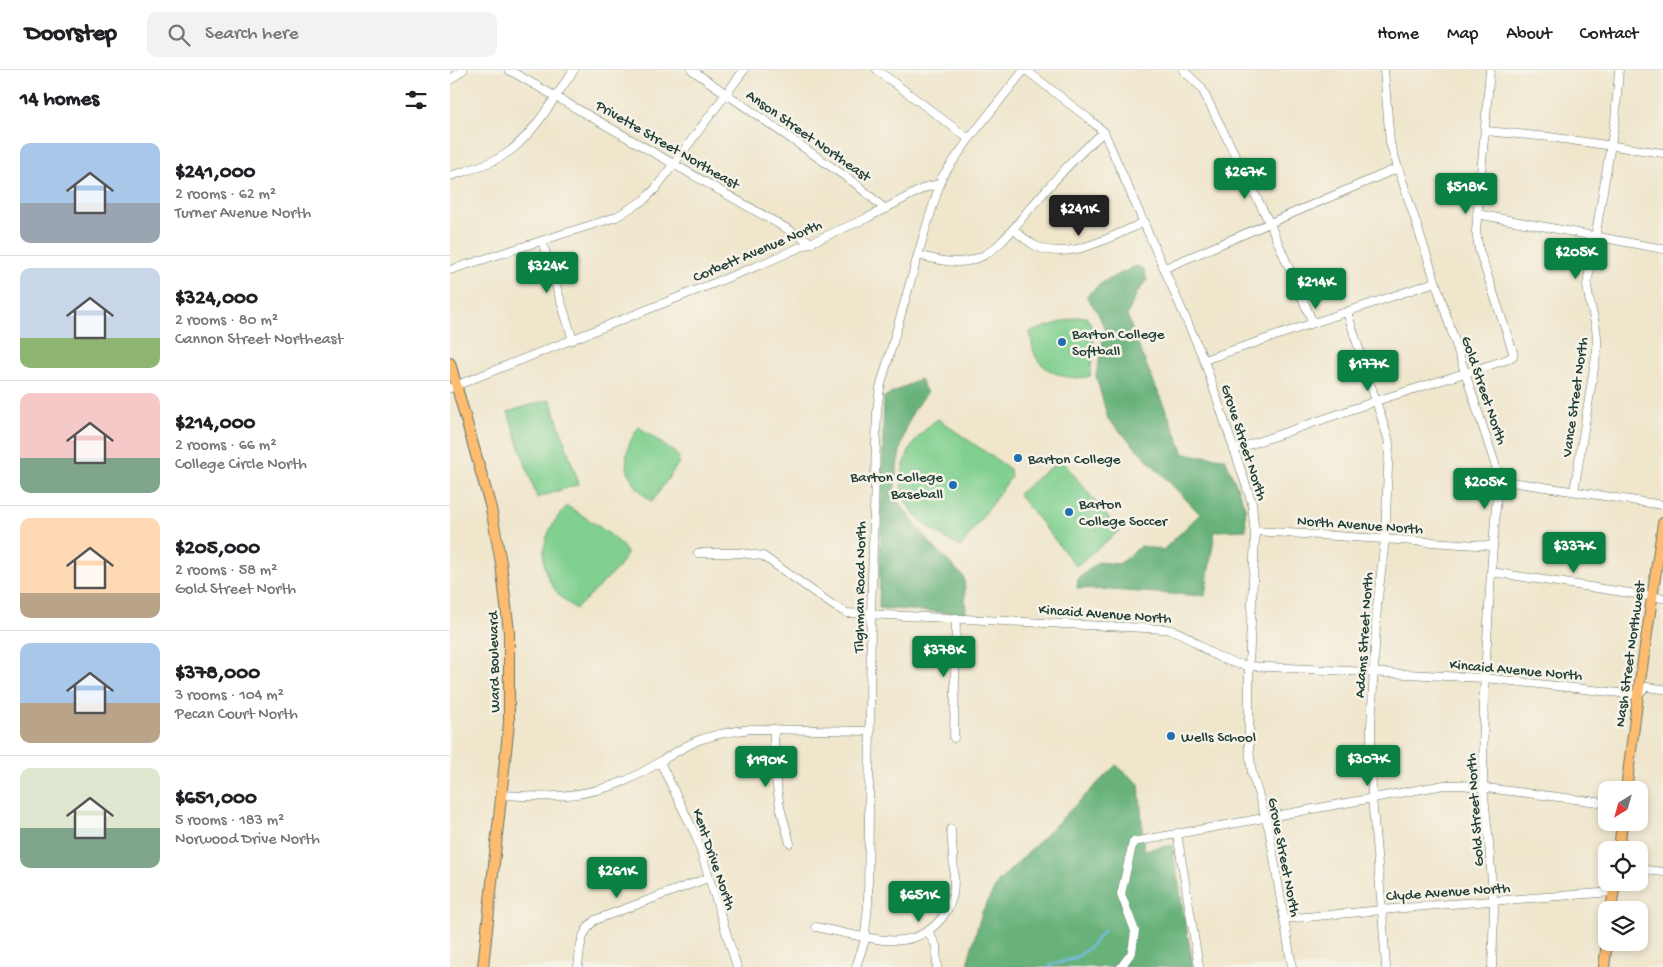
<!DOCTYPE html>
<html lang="en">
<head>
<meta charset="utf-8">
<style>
	:root { --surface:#fff; --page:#f2f2f2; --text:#202124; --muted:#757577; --line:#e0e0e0; --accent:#0b8043 }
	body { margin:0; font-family:"Gochi Hand",sans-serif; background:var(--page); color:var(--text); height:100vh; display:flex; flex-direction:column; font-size:19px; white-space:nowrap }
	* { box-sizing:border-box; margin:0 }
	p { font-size:16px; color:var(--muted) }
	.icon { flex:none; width:28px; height:28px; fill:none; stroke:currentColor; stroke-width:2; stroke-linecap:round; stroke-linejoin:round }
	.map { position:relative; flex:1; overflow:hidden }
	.sheet { display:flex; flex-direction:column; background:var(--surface); width:450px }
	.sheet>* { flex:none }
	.needle { width:32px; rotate:217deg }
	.tools { position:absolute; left:1148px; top:711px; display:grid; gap:10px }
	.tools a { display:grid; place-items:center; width:50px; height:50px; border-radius:10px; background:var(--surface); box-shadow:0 2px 8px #0003; font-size:25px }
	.price { position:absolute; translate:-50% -42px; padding:0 11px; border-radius:5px; background:var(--accent); color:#fff; font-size:16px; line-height:32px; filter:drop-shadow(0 1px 2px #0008) }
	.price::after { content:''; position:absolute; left:50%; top:30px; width:15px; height:11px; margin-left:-8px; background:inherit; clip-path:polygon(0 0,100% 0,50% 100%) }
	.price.selected { background:#222; color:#fff }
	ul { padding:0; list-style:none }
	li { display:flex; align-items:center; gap:15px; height:125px; padding:0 20px }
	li+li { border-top:1px solid var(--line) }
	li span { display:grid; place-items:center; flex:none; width:140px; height:100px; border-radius:10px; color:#555 }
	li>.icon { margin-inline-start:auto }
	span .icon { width:60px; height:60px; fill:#fffc; stroke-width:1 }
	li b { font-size:21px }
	h2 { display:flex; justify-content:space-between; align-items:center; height:60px; padding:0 20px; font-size:21px }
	header { display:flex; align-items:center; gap:30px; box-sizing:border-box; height:70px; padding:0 25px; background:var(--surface); border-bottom:1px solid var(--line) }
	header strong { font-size:24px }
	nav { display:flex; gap:28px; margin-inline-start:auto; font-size:18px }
	.search { width:350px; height:45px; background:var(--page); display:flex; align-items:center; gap:12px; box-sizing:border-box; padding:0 18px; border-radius:10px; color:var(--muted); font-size:19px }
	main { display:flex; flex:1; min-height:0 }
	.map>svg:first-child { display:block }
	.green { fill:#81d090; stroke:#508662 }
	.forest { fill:#68b27a; stroke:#447857 }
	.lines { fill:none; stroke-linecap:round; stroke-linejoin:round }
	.stream { stroke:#80bef3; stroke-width:2 }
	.minor-casing { stroke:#687869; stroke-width:9 }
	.major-casing { stroke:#687869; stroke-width:12 }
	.minor { stroke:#fff; stroke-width:8 }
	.major { stroke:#fdbc70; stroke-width:10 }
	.poi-dot { fill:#1f6fb2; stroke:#f7f3e8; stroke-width:2 }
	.labels { text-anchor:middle; stroke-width:5; stroke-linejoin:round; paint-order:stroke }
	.street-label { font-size:15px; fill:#1f3d34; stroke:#f7f3e8 }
	.poi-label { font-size:15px; fill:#1f3d34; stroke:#f7f3e8; text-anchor:start }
</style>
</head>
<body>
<header>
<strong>Doorstep</strong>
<div class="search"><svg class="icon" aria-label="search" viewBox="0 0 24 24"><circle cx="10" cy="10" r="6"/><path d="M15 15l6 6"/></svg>Search here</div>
<nav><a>Home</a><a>Map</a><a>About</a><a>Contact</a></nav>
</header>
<main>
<section class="sheet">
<h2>14 homes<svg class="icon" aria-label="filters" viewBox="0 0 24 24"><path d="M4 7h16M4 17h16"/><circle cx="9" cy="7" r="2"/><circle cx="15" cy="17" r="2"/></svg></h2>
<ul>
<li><span style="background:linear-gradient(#a9c7e8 60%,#9aa5b1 0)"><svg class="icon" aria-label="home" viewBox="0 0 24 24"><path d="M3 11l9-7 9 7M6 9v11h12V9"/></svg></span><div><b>$241,000</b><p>2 rooms · 62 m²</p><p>Turner Avenue North</p></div></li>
<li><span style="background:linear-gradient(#c9d6e8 70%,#8fb573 0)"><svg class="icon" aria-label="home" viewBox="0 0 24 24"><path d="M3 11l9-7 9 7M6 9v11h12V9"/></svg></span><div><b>$324,000</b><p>2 rooms · 80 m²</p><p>Cannon Street Northeast</p></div></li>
<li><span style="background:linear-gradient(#f6c9c9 65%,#7fa58c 0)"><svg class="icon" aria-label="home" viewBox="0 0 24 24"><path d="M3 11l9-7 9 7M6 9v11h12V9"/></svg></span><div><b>$214,000</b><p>2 rooms · 66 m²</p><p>College Circle North</p></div></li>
<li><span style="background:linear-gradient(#ffd9b3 75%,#b9a48a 0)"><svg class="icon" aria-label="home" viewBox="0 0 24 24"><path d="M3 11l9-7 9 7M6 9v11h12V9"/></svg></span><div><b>$205,000</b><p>2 rooms · 58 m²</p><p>Gold Street North</p></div></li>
<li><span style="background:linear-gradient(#a9c7e8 60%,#b9a48a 0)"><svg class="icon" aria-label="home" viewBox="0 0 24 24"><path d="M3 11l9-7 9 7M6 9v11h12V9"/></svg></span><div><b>$378,000</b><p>3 rooms · 104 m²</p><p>Pecan Court North</p></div></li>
<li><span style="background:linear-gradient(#dfe7d0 60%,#7fa58c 0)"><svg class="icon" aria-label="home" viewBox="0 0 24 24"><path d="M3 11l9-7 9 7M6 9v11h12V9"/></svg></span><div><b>$651,000</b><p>5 rooms · 183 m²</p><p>Norwood Drive North</p></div></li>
</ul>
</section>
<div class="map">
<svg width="1213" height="897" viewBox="0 0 1213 897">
	<rect width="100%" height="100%" fill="#f7f3e8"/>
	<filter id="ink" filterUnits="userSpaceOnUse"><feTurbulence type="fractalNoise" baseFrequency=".02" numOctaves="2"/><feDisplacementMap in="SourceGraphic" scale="10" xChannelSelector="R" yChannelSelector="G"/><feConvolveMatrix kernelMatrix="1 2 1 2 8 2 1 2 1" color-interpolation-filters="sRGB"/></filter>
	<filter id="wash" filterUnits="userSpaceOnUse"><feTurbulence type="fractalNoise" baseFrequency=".0096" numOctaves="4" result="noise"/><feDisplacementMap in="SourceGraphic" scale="20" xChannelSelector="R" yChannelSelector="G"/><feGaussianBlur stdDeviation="1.12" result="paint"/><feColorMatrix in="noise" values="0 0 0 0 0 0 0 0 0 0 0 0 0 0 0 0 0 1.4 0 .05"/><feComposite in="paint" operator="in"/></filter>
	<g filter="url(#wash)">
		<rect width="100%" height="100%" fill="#efe6cc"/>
		<g class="green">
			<path d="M627 247H636C649 261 641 289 640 306 622 312 593 303 585 285 582 279 582 270 580 262Z"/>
			<polygon points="100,329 129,414 87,428 58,342"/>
			<path d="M488 349 560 399 561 407 511 477C490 466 464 450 454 428 451 422 451 415 452 409 454 382 467 364 488 349Z"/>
			<path d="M189 357 224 382 229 387 228 394 202 432C174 410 168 386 189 357Z"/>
			<polygon points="611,389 669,461 626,496 568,424"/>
			<path d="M117 436C131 445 174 470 177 484L167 499 126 539C85 512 84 470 117 436Z"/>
		</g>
		<g class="forest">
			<path d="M686 196 694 199 697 210 687 223 677 245C693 292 716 337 734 384L775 388 795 437 796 460 765 461 755 526 627 518 628 509 648 492 669 494 691 476 713 480 750 444 658 349 646 306 655 260 648 243 636 226 653 212Z"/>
			<path d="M470 309 477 323C472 330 464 338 461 346 450 371 446 400 444 427L480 473 514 507 516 544 429 538 434 327Z"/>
			<polygon points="666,695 689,714 694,780 722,775 743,897 519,897 519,887 532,842 548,812"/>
		</g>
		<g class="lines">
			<path class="stream" d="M598 897C606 892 615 892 624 888 636 883 646 871 653 861"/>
		</g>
	</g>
	<g filter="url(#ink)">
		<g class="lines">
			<defs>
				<g id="minor">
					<polyline points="59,0 362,173"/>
					<polyline points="242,0 406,114 435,139"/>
					<polyline points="427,0 519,69"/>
					<polyline points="576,0 639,49 654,62 657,69 754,290 802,433 805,467 799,596 799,678 802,703 819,759 842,897"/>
					<polyline points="733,0 751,17 820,154 863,253"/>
					<polyline points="934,0 940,73 1047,400 1047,424 1041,502 1034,623 1033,717 1039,773 1044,840 1042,897"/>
					<polyline points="0,10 13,0"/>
					<polyline points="1036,61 1099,67 1213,83"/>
					<path d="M0 106C18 100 38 95 54 85 83 67 104 27 124 0"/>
					<polyline points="1027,144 1213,179"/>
					<path d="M563 159C570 165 579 173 588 177 621 191 664 165 695 152"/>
					<polyline points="92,171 123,270"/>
					<path d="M468 185C487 190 508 196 528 188 551 179 566 154 582 136 605 110 627 84 654 62"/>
					<polyline points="715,198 948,98"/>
					<polyline points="0,200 166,147 194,130 205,119 294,0"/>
					<polyline points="897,242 938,368 939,375 935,469 927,536 921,657 922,728 932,840 936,897"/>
					<polyline points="754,290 985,212"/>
					<polyline points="0,318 312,194 417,148 476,117 490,114"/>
					<polyline points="784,380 926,331 1056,290 1063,286 1063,282 1029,180 1026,161 1040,0"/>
					<polyline points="1048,410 1213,435"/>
					<path d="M1124 421 1147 280C1149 255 1139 238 1137 215L1165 51 1169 0"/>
					<polyline points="805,461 1043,476"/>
					<path d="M248 483H291L313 486 384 536 397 543 715 559C733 561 746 574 761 583 773 590 785 594 799 596L1035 608 1188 625 1196 617 1213 619"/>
					<polyline points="1041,502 1213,528"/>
					<polyline points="324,659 324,697 330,737 340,773"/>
					<polyline points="504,668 506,548"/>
					<polyline points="210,692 246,766 287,897"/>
					<path d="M51 725C96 728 133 728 175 711 201 700 223 681 249 670 266 664 284 661 301 659L420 661"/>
					<polyline points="727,763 749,897"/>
					<polyline points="1189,799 1213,802"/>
					<polyline points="834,849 987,835 1164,822"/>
					<path d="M366 857C390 862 431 873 453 870 478 867 498 848 503 824 506 804 502 779 501 759"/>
					<polyline points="478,861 486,876 487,897"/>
					<path d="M128 897C130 879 130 862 145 850L258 808"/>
					<polyline points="406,897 414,873 418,835 421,544 427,340 430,318 474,164 492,107 519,69 574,0"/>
					<polyline points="671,897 682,882 685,861 671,824 683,772 994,715 1012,715 1156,733"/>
				</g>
				<g id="major">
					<polyline points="0,293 41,438 51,493 59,562 59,653 33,897"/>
					<polyline points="1176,720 1188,625 1213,453"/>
					<polyline points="1169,780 1172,752"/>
					<polyline points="1161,840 1165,812"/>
					<polyline points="1154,897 1157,872"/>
				</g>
			</defs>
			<use href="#minor" class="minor-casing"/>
			<use href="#major" class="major-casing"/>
			<use href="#minor" class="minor"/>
			<use href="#major" class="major"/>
		</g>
	</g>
	<g class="poi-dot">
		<circle cx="612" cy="272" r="5"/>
		<circle cx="568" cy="388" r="5"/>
		<circle cx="503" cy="415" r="5"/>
		<circle cx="619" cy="442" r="5"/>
		<circle cx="721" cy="666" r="5"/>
	</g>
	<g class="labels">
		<g class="street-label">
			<text transform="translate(359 65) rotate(35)" y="5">Anson Street Northeast</text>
			<text transform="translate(218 74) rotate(30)" y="5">Privette Street Northeast</text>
			<text transform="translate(307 180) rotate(-23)" y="5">Corbett Avenue North</text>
			<text transform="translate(1035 320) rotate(71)" y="5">Gold Street North</text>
			<text transform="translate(1124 327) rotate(-82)" y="5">Vance Street North</text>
			<text transform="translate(795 372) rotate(72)" y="5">Grove Street North</text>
			<text transform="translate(910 454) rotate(4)" y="5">North Avenue North</text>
			<text transform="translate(409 517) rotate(-89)" y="5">Tilghman Road North</text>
			<text transform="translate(655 543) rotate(4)" y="5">Kincaid Avenue North</text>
			<text transform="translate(913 565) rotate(-86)" y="5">Adams Street North</text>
			<text transform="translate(1179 584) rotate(-82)" y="5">Nash Street Northwest</text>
			<text transform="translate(43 592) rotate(-91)" y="5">Ward Boulevard</text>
			<text transform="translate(1066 599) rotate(5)" y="5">Kincaid Avenue North</text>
			<text transform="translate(1024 740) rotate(-94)" y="5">Gold Street North</text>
			<text transform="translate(835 787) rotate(79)" y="5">Grove Street North</text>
			<text transform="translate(265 789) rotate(71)" y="5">Kent Drive North</text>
			<text transform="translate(998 821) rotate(-4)" y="5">Clyde Avenue North</text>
		</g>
		<g class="poi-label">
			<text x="622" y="268">Barton College<tspan x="622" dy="17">Softball</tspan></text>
			<text x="578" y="393">Barton College</text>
			<text x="493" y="411" text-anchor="end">Barton College<tspan x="493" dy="17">Baseball</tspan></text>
			<text x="629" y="438">Barton<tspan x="629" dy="17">College Soccer</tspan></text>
			<text x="731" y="671">Wells School</text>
		</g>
	</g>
</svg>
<div class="tools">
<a><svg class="needle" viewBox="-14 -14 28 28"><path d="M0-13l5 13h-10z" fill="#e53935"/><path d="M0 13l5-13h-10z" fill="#757577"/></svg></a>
<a><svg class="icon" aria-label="locate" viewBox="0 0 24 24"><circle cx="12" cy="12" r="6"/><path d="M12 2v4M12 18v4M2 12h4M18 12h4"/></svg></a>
<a><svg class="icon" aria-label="layers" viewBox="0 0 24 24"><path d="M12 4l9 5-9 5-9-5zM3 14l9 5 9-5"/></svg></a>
</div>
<b class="price" style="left:795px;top:130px">$267K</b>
<b class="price" style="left:1016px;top:145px">$518K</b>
<b class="price selected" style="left:629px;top:167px">$241K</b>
<b class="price" style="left:1126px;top:210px">$205K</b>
<b class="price" style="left:97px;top:224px">$324K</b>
<b class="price" style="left:866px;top:240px">$214K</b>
<b class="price" style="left:918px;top:322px">$177K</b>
<b class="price" style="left:1035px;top:440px">$205K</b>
<b class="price" style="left:1124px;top:504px">$337K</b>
<b class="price" style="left:494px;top:608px">$378K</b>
<b class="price" style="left:918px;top:717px">$307K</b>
<b class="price" style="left:316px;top:718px">$190K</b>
<b class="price" style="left:167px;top:829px">$261K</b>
<b class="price" style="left:469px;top:853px">$651K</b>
</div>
</main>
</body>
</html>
